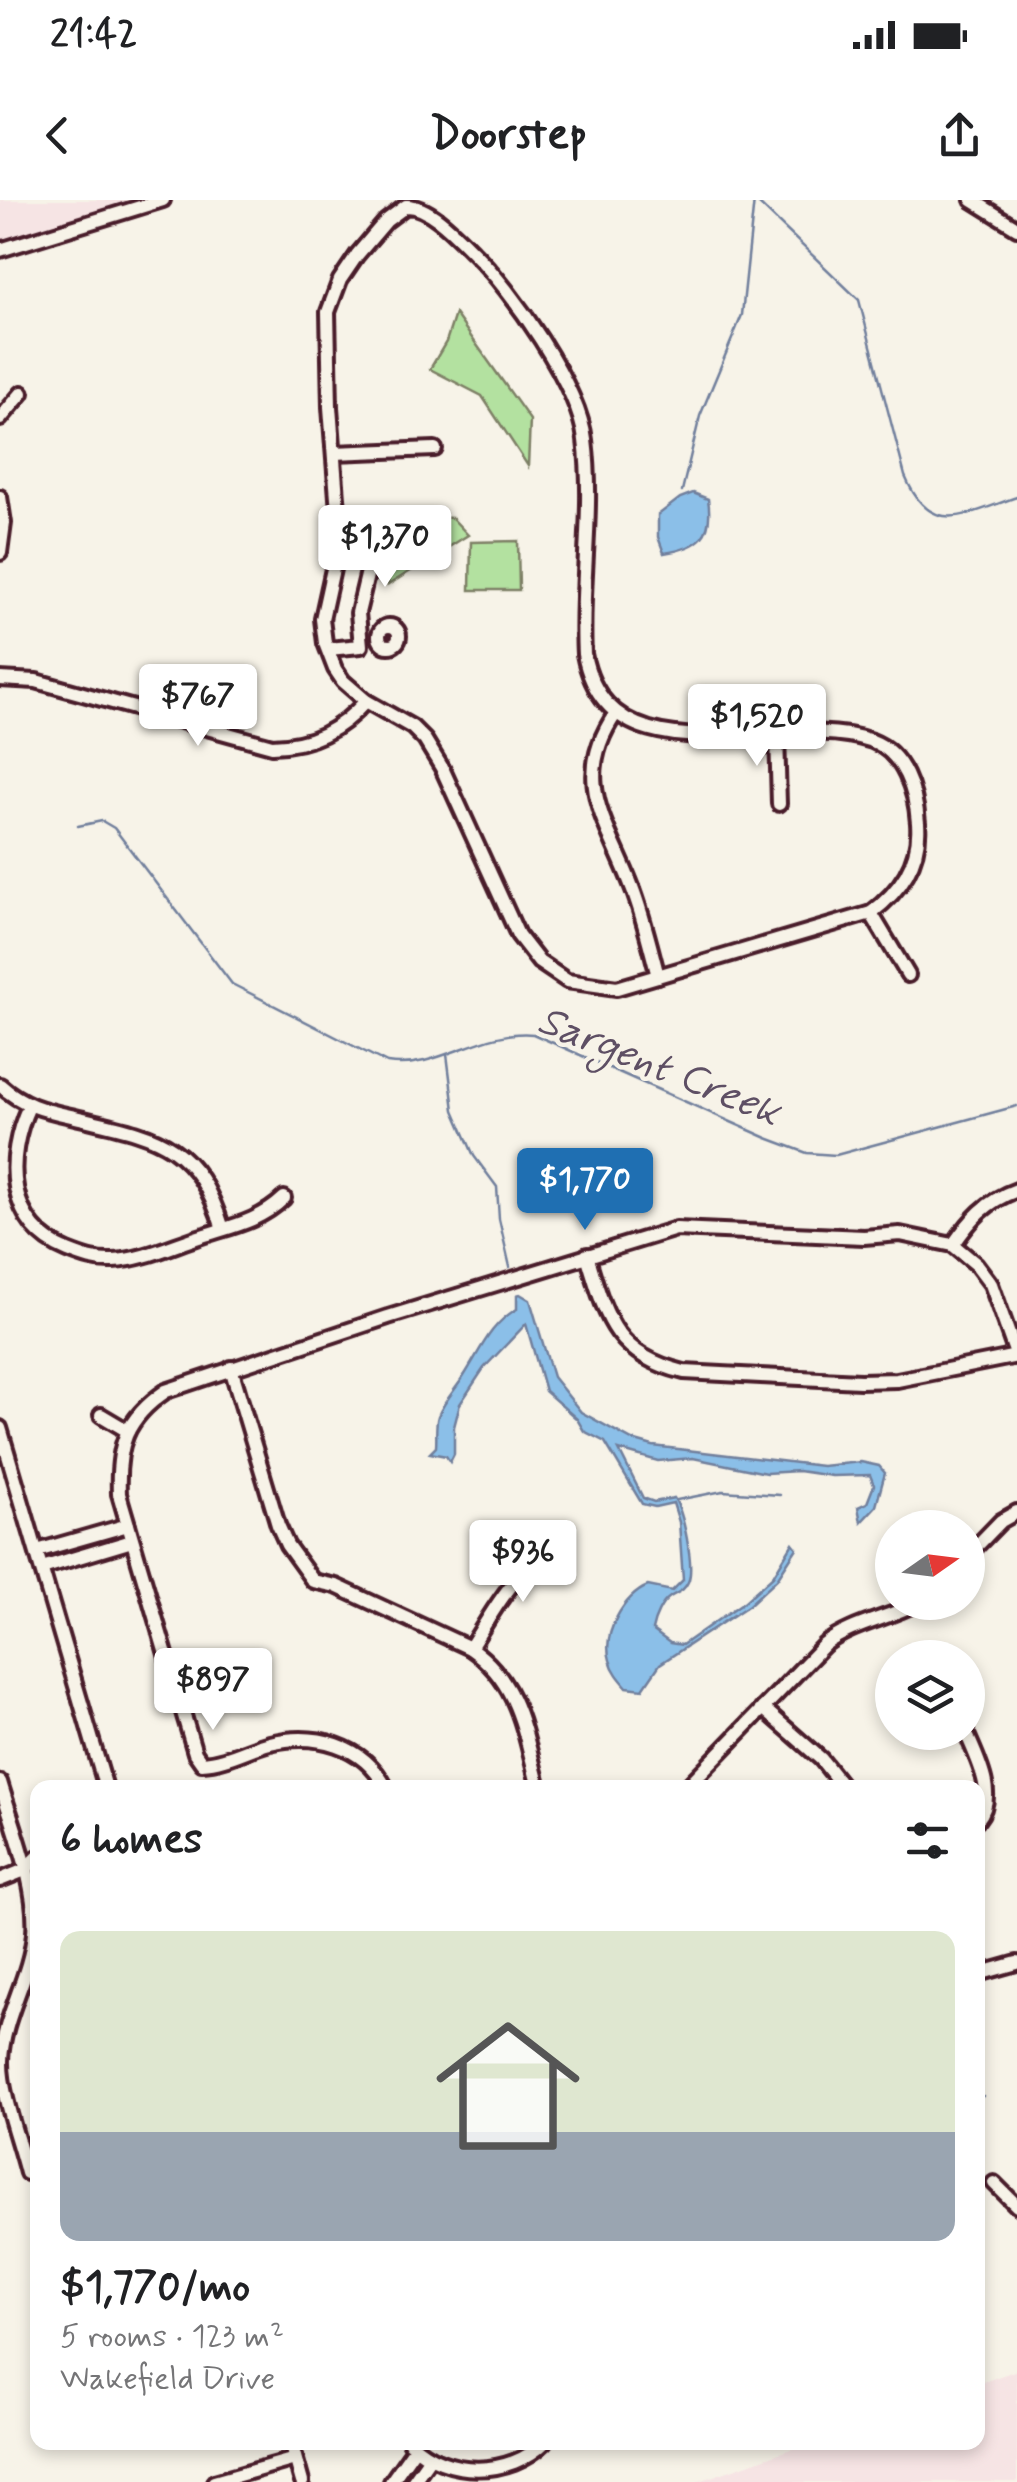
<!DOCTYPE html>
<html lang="en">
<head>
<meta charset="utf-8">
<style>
	:root { --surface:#fff; --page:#f6f6f6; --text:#202124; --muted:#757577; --accent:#1f6fb2 }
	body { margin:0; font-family:Mynerve,sans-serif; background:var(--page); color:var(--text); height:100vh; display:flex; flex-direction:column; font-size:38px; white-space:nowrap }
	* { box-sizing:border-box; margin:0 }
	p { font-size:32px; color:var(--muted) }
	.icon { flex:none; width:55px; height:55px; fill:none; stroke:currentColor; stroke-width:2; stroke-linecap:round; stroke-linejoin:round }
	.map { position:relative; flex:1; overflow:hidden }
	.details { position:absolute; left:30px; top:1580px; width:955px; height:670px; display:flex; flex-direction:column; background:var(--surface); border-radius:20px; box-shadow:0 5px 15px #0003 }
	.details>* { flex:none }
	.needle { width:65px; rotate:76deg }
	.controls { position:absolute; left:875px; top:1310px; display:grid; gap:20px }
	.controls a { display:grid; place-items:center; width:110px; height:110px; border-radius:50%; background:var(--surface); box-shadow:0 5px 15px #0003; font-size:50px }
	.price { position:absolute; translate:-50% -85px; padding:0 22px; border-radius:10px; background:#fff; color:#222; font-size:32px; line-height:65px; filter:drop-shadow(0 2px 5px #0008) }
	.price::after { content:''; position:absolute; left:50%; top:60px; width:30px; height:22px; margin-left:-15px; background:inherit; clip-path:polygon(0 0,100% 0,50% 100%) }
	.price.current { background:var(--accent); color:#fff }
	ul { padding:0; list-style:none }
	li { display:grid; align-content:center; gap:20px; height:530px; padding:0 30px }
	li span { display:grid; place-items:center; height:310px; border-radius:20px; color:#555 }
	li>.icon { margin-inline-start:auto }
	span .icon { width:180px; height:180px; fill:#fffc; stroke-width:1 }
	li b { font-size:42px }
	h2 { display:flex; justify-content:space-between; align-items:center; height:120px; padding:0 30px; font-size:42px }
	.status { display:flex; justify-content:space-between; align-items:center; height:70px; padding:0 50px; background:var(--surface); direction:ltr }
	.status svg { height:28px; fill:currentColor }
	header { display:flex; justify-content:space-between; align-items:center; height:130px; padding:0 30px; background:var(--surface); font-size:45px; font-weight:800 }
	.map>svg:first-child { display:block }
	.built { fill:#f6e4e4 }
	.green { fill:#b3e1a0; stroke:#7e8066; stroke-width:2.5 }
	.water { fill:#8bbfe8; stroke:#717f9c; stroke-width:2.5 }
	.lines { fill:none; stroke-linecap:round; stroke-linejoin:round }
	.stream { stroke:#717f9c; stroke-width:2.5 }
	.minor-casing { stroke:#4a1f2b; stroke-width:20 }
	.minor { stroke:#f7f3e8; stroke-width:12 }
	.labels { text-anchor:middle; stroke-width:9; stroke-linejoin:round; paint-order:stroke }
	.water-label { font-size:42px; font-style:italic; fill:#5e4f64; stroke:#f7f3e8 }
</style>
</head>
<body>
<div class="status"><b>21:42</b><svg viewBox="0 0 49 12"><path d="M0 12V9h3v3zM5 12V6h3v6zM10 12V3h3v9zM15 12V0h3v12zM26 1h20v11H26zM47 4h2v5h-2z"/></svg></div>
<header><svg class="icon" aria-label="back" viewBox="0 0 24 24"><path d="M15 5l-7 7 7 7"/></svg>Doorstep<svg class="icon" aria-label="share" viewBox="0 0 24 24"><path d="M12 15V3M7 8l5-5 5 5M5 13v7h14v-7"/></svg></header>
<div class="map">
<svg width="1017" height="2282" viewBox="0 0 1017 2282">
	<rect width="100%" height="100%" fill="#f7f3e8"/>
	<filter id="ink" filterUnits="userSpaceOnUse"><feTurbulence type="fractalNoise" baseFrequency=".01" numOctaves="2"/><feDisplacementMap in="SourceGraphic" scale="20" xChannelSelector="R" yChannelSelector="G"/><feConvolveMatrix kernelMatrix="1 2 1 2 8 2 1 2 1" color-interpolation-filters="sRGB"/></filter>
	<g filter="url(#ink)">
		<g class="built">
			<polygon points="0,0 135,0 0,41"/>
			<polygon points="1017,2170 1017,2282 697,2282 808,2243 978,2242 978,2184"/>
		</g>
		<g class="green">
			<polygon points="455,114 530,220 528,266 482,196 430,169 446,142"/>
			<polygon points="394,315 452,318 468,335 388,385"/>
			<polygon points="518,341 519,390 470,390 471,342"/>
		</g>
		<g class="water">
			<path d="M693 293 708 299C714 336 699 348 664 353L658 337V315L680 298Z"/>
			<path d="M520 1094 530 1100 553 1177 581 1212 632 1240 653 1246 822 1266 861 1262 879 1266 885 1273 876 1306 861 1322 858 1307 867 1303 874 1285 870 1275 832 1276 798 1271 766 1273 693 1258 658 1261 619 1250 643 1298 654 1302 674 1298C683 1311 695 1367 688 1382 684 1391 678 1392 670 1397 661 1403 654 1419 652 1430L670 1443 682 1445 745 1401 773 1376 793 1343 797 1348 777 1379 749 1405 660 1464 643 1489 627 1487C620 1479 613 1471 610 1460 602 1434 624 1395 648 1386L672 1391 683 1380 679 1322 673 1303 655 1307 642 1304 605 1242 584 1231 577 1219 545 1191 526 1124 484 1168 460 1204 454 1227V1254L450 1262 446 1256 430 1253 436 1247C437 1237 435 1225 438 1216 444 1201 456 1189 464 1176 480 1151 491 1123 517 1109V1095Z"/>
		</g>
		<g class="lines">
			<g class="stream">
				<path d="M755 0 859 100 905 276C931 339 966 314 1017 297"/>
				<polyline points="682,291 700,216 742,115 754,0"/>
				<path d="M78 626 102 621 114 628 232 784 387 863C437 871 481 829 533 834L767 938 807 953 836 955 1017 906"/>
				<polyline points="447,854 454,910 474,956 497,987 499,1019 510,1067"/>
				<polyline points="677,1300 723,1291 780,1295"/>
				<polyline points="978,1898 983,1896"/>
			</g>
			<defs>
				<g id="minor">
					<polyline points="972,0 1017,28"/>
					<path d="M406 6C429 5 457 36 473 52 512 90 579 186 585 240 594 311 580 383 584 454 610 589 784 508 872 541 904 553 916 592 918 623 921 662 900 691 871 713L617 788 567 781 539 762 518 735 442 568 425 540 412 527 366 501 343 481 335 469 325 443 322 419 340 337 330 207 328 112 340 80 357 55 386 21Z"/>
					<polyline points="0,50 163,0"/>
					<polyline points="0,219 22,193"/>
					<polyline points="334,253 435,249"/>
					<polyline points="0,297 4,323 0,353"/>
					<circle cx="389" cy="436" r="10"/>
					<polyline points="328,449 361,446 358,413 374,346 371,336 340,337"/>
					<path d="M0 479 36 481 272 546C312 545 339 531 366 501"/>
					<path d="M616 513C570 580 607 621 632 687 643 715 650 746 658 776"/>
					<polyline points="777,534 779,604"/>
					<polyline points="871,713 908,775"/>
					<path d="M0 885C22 905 43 910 71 916 155 936 195 939 223 1029"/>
					<path d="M29 906C5 958 6 1026 68 1051 83 1057 97 1062 113 1061 143 1060 173 1045 202 1036 233 1026 260 1021 284 998"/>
					<path d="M953 1045C971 1019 986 1001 1017 990"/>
					<path d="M587 1055C606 1117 614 1155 684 1172L860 1181 897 1180 1017 1156"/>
					<path d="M231 1168 278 1325 287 1345 313 1381 336 1386 470 1448C520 1483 524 1532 539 1588"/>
					<polyline points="101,1215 128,1231"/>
					<polyline points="0,1228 106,1588"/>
					<polyline points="37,1351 128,1325"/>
					<polyline points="968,1355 1001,1321 1017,1312"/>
					<polyline points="42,1368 132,1341"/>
					<path d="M470 1448C498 1405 515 1364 566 1347"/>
					<polyline points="763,1508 821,1559 844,1588"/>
					<path d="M966 1532C976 1557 998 1595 978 1619"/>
					<path d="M0 1582C13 1627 38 1687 34 1733 31 1776 3 1816 1 1860 0 1893 19 1940 27 1973"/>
					<path d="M386 1588C364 1544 314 1532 270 1543 247 1549 226 1562 202 1563L195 1553 119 1294C117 1246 125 1219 166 1191L388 1117 676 1029 864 1037 900 1034 953 1045 976 1064 991 1084 1017 1157"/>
					<path d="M686 1588 824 1445C853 1423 888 1419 919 1402"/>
					<polyline points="0,1680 25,1670 38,1657"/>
					<polyline points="978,1774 1017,1763"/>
					<polyline points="994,1983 1017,2006"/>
					<polyline points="291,2242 302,2282"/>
					<path d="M410 2242C446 2278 510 2277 545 2242"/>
					<polyline points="214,2282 295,2259"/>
					<polyline points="391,2282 415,2248"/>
					<polyline points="413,2282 430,2258"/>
				</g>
			</defs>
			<use href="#minor" class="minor-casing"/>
			<use href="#minor" class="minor"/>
		</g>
	</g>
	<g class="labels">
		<g class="water-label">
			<text transform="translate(660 864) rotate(22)" y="15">Sargent Creek</text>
		</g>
	</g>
</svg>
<div class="controls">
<a><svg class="needle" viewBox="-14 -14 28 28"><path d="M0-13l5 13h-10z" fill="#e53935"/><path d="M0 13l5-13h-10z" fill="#757577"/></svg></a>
<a><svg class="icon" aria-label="layers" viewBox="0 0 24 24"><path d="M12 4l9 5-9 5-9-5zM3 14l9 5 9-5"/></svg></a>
</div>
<b class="price" style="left:385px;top:390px">$1,370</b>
<b class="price" style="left:198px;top:549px">$767</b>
<b class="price" style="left:757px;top:569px">$1,520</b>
<b class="price current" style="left:585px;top:1033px">$1,770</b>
<b class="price" style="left:523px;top:1405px">$936</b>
<b class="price" style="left:213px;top:1533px">$897</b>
<section class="details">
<h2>6 homes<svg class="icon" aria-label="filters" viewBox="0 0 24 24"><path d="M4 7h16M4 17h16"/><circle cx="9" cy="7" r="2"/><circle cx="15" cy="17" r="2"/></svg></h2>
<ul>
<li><span style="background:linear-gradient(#dfe7d0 65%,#9aa5b1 0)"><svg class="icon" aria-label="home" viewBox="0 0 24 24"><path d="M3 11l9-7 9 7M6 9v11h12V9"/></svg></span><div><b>$1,770/mo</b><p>5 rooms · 123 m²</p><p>Wakefield Drive</p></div></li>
</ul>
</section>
</div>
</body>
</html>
